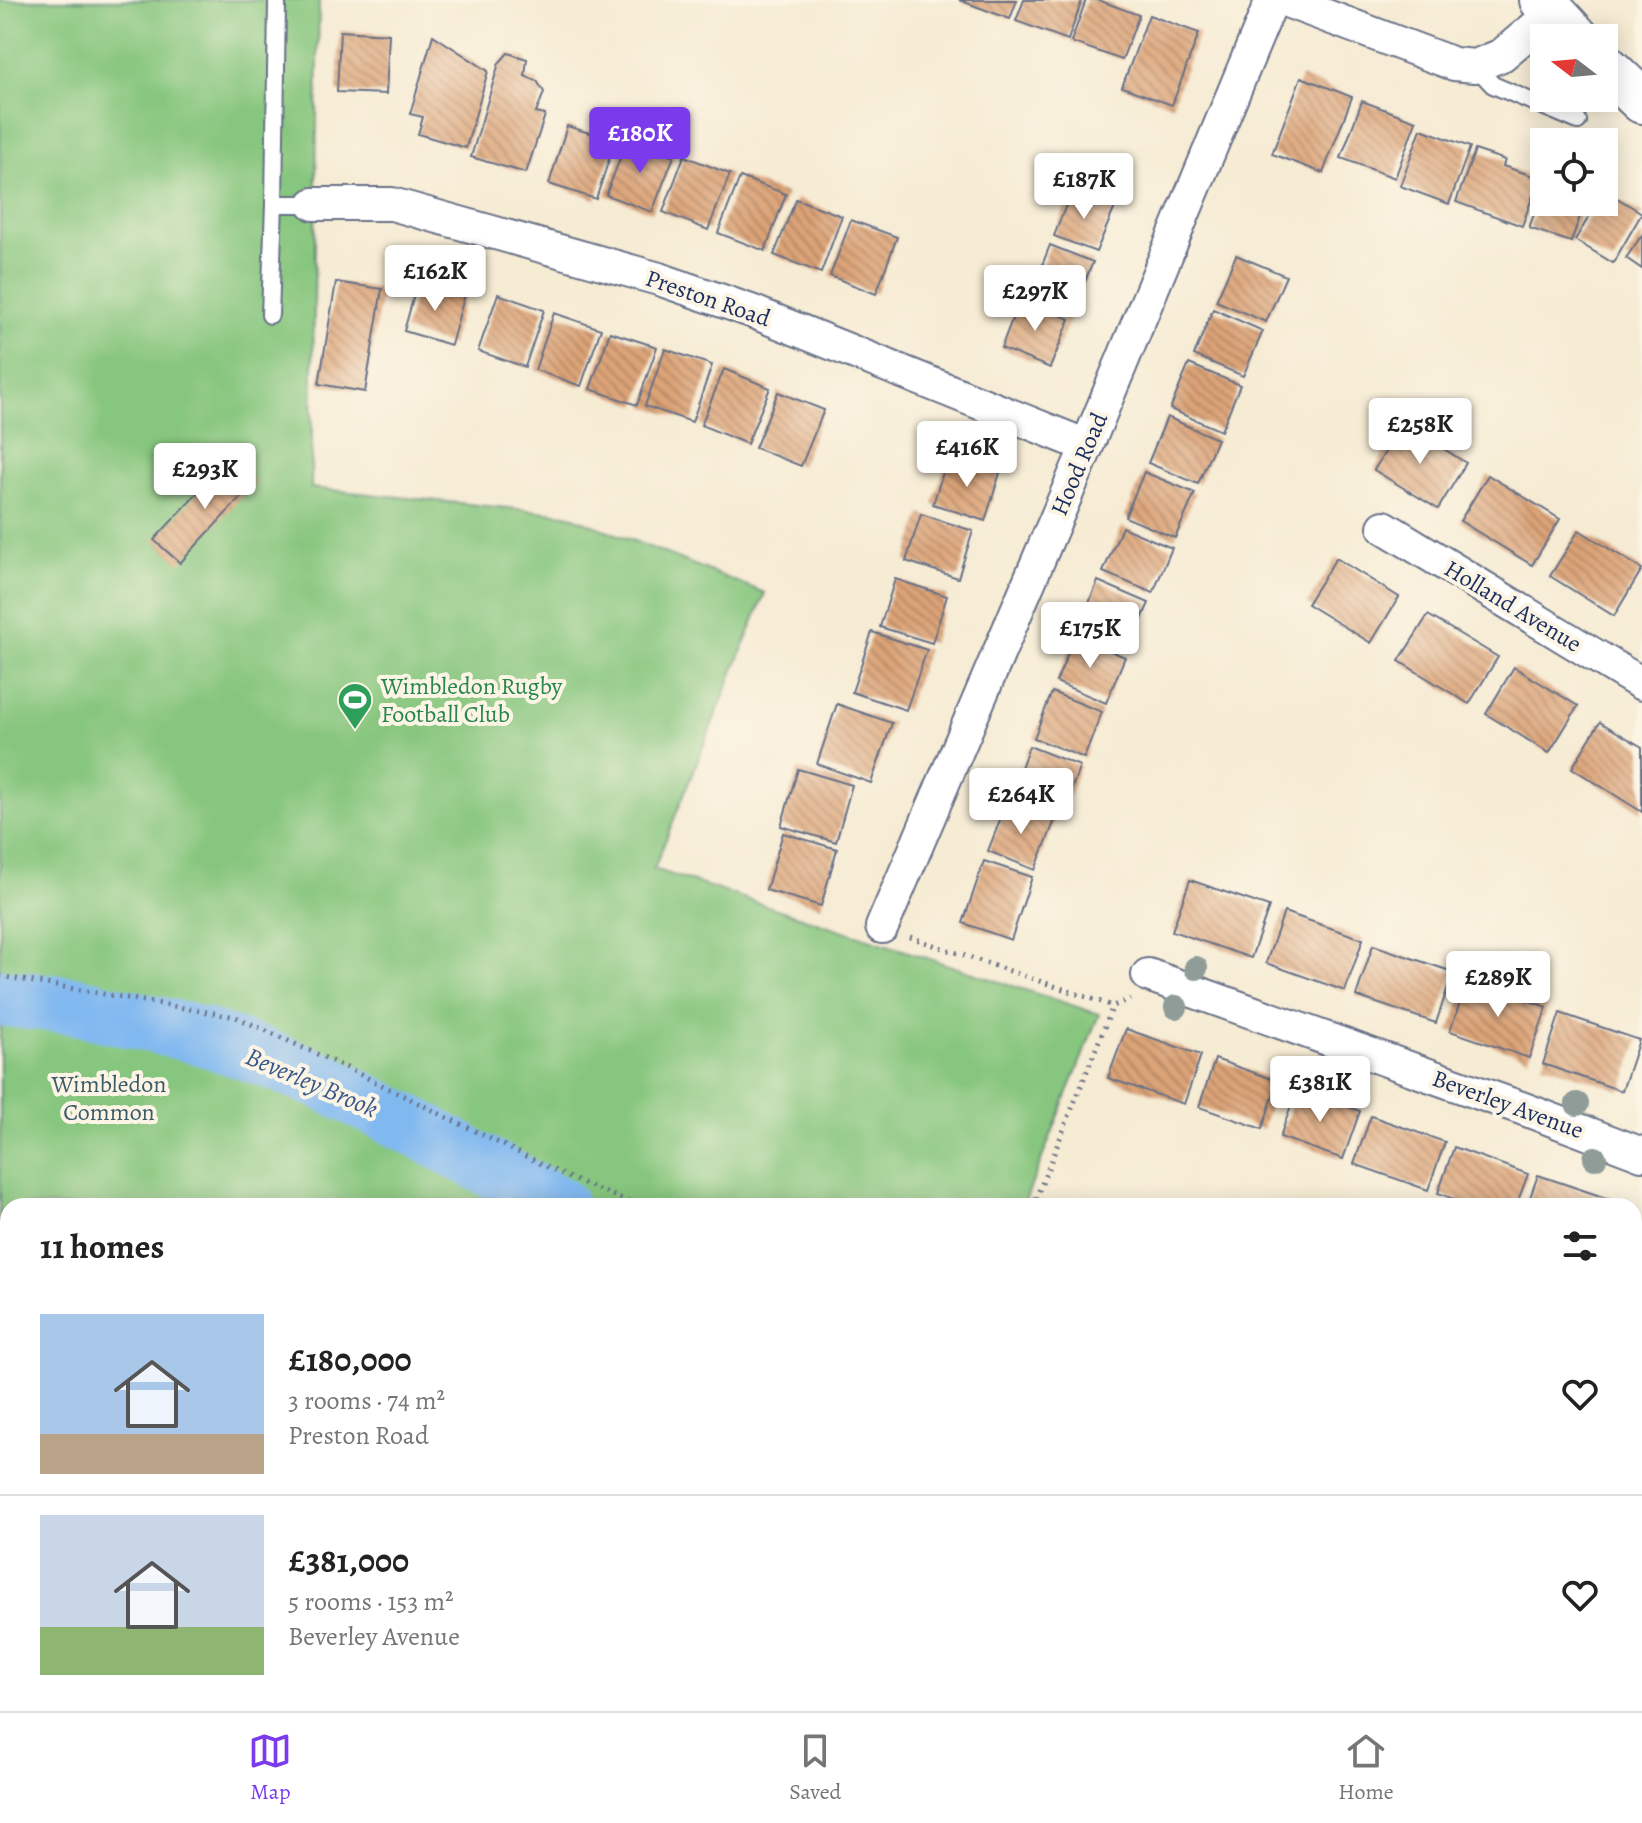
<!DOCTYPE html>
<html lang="en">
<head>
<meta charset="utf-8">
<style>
	:root { --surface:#fff; --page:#f2f2f2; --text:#222; --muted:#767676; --line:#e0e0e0; --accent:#7c3aed }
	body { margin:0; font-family:Alegreya,serif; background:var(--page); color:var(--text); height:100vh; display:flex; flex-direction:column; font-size:30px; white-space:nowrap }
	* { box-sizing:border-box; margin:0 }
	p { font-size:26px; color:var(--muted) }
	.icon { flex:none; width:44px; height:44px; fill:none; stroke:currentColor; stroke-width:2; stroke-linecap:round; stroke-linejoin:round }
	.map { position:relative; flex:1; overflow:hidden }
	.panel { position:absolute; left:0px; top:1198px; width:1642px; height:514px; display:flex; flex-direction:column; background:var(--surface); border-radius:24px 24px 0 0; box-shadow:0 4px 20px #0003 }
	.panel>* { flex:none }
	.needle { width:52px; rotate:286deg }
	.tools { position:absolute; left:1530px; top:24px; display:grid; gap:16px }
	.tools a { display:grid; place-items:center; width:88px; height:88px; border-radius:0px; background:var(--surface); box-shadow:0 4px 20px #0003; font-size:40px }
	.price { position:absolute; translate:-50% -68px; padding:0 18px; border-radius:8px; background:#fff; color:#222; font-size:26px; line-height:52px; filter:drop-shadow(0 2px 4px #0008) }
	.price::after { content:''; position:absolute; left:50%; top:48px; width:24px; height:18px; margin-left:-12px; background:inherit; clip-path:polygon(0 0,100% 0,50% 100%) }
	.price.current { background:var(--accent); color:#fff }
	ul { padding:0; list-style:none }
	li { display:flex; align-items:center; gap:24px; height:200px; padding:0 40px }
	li+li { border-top:2px solid var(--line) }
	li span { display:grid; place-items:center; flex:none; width:224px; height:160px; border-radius:0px; color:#555 }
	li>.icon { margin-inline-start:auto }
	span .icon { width:96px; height:96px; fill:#fffc; stroke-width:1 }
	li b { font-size:34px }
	h2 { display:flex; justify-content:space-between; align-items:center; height:96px; padding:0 40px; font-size:34px }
	.dock { display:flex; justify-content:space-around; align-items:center; height:112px; border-top:2px solid var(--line); background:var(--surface); font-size:22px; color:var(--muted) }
	.dock a { display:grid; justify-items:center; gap:4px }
	.dock .current { color:var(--accent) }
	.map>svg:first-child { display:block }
	.forest { fill:url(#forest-crowns); stroke:#446d66; stroke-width:2 }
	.green { fill:#87c67e; stroke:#517a6e; stroke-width:2 }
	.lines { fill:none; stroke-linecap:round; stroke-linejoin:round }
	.river { stroke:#80b8f0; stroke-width:58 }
	.building { fill:url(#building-back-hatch) }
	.lane-casing { stroke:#687187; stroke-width:20 }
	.street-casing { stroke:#687187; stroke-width:36 }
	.secondary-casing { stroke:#687187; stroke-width:48 }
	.primary-casing { stroke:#687187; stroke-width:48 }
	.highway-casing { stroke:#687187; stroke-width:48 }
	.path { stroke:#687187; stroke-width:5; stroke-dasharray:2 6; stroke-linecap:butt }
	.lane { stroke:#fff; stroke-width:16 }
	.street { stroke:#fff; stroke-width:32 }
	.secondary { stroke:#fff; stroke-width:44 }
	.primary { stroke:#fff; stroke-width:44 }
	.highway { stroke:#fff; stroke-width:44 }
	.tree { fill:#8f9c98 }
	.labels { text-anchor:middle; stroke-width:8; stroke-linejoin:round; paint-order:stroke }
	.street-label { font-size:24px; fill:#1b2f5e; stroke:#fcf5e5 }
	.leisure-label { font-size:24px; fill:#27864d; stroke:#fcf5e5; text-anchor:start }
	.park-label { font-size:24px; fill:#3b5c68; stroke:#fcf5e5 }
	.water-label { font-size:26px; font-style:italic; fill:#39588a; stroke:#fcf5e5 }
</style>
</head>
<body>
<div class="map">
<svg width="1642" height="1711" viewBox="0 0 1642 1711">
	<defs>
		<pattern id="forest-crowns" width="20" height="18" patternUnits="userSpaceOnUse" patternTransform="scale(2)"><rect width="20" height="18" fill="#6dab6d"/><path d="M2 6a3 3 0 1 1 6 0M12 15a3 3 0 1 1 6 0" fill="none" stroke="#598c5d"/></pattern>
		<pattern id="building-back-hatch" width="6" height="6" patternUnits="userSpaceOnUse" patternTransform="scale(2)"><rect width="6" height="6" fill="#dca377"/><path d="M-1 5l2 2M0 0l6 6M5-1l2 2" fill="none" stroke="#b28565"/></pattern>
	</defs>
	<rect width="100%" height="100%" fill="#fcf5e5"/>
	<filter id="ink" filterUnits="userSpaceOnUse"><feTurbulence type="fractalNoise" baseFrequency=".0125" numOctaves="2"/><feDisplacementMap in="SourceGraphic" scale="16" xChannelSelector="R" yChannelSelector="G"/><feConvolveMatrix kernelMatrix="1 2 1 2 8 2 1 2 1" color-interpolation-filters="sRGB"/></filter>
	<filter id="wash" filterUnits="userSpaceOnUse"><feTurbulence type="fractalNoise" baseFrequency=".006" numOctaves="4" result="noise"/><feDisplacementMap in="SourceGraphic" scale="32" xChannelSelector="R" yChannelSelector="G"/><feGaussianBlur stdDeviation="1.8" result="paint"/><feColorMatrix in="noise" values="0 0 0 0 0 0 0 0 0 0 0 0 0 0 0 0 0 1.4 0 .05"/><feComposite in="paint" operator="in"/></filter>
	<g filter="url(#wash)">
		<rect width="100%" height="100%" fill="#f6ebd3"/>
		<polygon class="forest" points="1642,1512 1642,1646 1640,1647 1634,1637 1634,1516"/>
		<g class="green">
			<polygon points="0,0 319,0 311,488 566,514 765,593 654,869 1099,1014 1023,1206 8,1206 8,1284 0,1283"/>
			<polygon points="0,1453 8,1454 8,1648 0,1645"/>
			<polygon points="198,1704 537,1704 533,1711 222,1711"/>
		</g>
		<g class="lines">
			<polyline class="river" points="0,998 73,1005 202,1036 263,1057 323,1081 421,1130 559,1206"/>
		</g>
		<g id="blocks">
			<g class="building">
				<polygon points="959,0 1017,0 1010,19"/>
				<polygon points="1024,0 1082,0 1068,40 1016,21"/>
				<polygon points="1086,0 1098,0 1139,15 1122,60 1071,42"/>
				<polygon points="1149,15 1199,33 1172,105 1122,87"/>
				<polygon points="340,31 389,34 386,94 337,92"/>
				<polygon points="433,35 488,71 466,148 418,134 423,117 410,114"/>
				<polygon points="508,53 527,59 525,76 537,81 544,92 536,113 545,115 526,173 471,157 499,63"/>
				<polygon points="1301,77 1352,97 1323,173 1272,154"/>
				<polygon points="1362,101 1416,121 1395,178 1341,158"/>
				<polygon points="567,126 615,141 596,199 549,184"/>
				<polygon points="1421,129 1470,147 1449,204 1400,186"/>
				<polygon points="628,138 674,156 652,212 606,195"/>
				<polygon points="1475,150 1505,160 1503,166 1539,178 1522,226 1456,202"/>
				<polygon points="684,156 730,174 708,230 663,212"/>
				<polygon points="740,177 786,194 765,251 718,233"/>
				<polygon points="1544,187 1544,202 1585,202 1571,242 1529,228"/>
				<polygon points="1072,190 1115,207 1096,252 1054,236"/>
				<polygon points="1604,190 1642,213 1613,263 1575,240 1598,202 1604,202"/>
				<polygon points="796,199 842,216 821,273 774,255"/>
				<polygon points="851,220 897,237 876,294 830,276"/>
				<polygon points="1642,235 1642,269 1626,258"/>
				<polygon points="1050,245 1093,262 1074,308 1032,291"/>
				<polygon points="1236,255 1286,276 1266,322 1216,301"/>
				<polygon points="418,281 465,294 451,345 404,331"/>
				<polygon points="336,282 382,289 365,392 319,384"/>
				<polygon points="498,294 544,310 525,367 478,351"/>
				<polygon points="1020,299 1070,319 1050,368 1001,348"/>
				<polygon points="1213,309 1263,331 1243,376 1194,355"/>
				<polygon points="554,313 601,329 581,386 535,370"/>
				<polygon points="610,332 657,347 637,405 590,389"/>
				<polygon points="665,349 712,365 692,422 645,406"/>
				<polygon points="1189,364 1240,385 1221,431 1170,409"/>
				<polygon points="724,369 770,388 747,444 701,425"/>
				<polygon points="778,392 824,410 801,466 755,448"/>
				<polygon points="1167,417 1217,439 1198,484 1148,463"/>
				<polygon points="1403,423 1466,463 1438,509 1374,470"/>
				<polygon points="948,457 1000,473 985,521 933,504"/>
				<polygon points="230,458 255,482 180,563 154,540"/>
				<polygon points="1144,472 1195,493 1175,538 1125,517"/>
				<polygon points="1488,475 1560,519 1532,565 1460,521"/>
				<polygon points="921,514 973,531 958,578 906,561"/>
				<polygon points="1122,527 1172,548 1153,593 1103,572"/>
				<polygon points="1579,530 1642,569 1614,616 1550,576"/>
				<polygon points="1336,558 1399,597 1371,643 1307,604"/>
				<polygon points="895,579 947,596 932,643 880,627"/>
				<polygon points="1098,581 1149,603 1129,648 1079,627"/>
				<polygon points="1428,615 1498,657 1469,704 1399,661"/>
				<polygon points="872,632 927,650 906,710 852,692"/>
				<polygon points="1075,636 1125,657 1106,703 1056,682"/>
				<polygon points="1514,667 1578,706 1549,753 1486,714"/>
				<polygon points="1052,692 1102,712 1084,758 1034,738"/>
				<polygon points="837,704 892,723 871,783 817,764"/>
				<polygon points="1600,722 1642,747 1642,812 1572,768"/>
				<polygon points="1029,746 1080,766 1063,812 1012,792"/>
				<polygon points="798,769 852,785 836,842 781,826"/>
				<polygon points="1007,802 1055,820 1035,870 988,851"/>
				<polygon points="783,833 837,849 821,906 766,890"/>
				<polygon points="984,861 1032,877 1011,940 963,923"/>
				<polygon points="1190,880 1269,907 1251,958 1172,931"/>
				<polygon points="1284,912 1363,939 1345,991 1266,963"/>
				<polygon points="1373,945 1453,972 1436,1023 1356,996"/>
				<polygon points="1468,980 1547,1007 1529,1058 1450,1031"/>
				<polygon points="1560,1013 1639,1040 1622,1091 1543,1064"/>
				<polygon points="1126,1029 1201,1055 1184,1104 1108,1078"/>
				<polygon points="1215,1059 1278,1081 1262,1129 1199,1107"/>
				<polygon points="1297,1089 1360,1111 1343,1159 1280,1137"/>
				<polygon points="1371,1116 1445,1142 1428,1190 1354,1164"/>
				<polygon points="1454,1147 1528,1174 1516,1206 1472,1206 1438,1193"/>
				<polygon points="1538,1175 1612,1200 1610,1206 1527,1206"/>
				<polygon points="1634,1217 1642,1220 1642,1273 1634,1270"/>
			</g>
		</g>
	</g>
	<g filter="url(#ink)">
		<use href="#blocks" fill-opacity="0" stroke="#687187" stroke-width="2"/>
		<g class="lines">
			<defs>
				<g id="lane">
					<polyline points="1475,66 1493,85 1578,121"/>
					<polyline points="274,204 314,204"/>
					<polyline points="270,315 274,204 277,4"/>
				</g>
				<g id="street">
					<polyline points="1284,0 1454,64 1475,66 1502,55 1552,13"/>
					<polyline points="314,204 392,204 659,279 751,311 1087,446"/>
					<polyline points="1384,527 1642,684"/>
					<polyline points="882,927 1087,446 1272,0"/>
					<polyline points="1148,975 1524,1109 1642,1154"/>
				</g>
				<g id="secondary">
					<polyline points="1542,0 1577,38"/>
					<polyline points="1604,65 1642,101"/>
				</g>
				<g id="primary">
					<polyline points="1634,1683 1642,1677"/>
					<polyline points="1599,1711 1607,1704"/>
				</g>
				<g id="highway">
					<polyline points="0,1328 8,1329"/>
					<polyline points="0,1389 8,1389"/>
					<polyline points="1634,1493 1642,1491"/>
					<polyline points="727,1704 731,1711"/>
					<polyline points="868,1704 885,1711"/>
					<polyline points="1043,1704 1062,1711"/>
					<polyline points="1246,1704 1267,1711"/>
				</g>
			</defs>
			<use href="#lane" class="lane-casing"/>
			<use href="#street" class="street-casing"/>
			<use href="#secondary" class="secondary-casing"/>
			<use href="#primary" class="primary-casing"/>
			<use href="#highway" class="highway-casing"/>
			<g class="path">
				<polyline points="910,937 1113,1006 1130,999"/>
				<polyline points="0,976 236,1017 343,1066 572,1179 639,1206"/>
				<polyline points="1033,1206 1113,1006"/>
				<polyline points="0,1536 8,1535"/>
			</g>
			<use href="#lane" class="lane"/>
			<use href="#street" class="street"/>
			<use href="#secondary" class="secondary"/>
			<use href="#primary" class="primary"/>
			<use href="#highway" class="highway"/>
		</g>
		<g class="tree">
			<circle cx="1196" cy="968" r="12"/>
			<circle cx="1176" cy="1007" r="12"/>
			<circle cx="1343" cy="1068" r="12"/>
			<circle cx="1577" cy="1104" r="12"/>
			<circle cx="1595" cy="1158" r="12"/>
		</g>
	</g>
	<defs>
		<symbol id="stadium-pin" viewBox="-11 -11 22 30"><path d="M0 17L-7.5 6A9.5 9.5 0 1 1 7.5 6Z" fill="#2e9e5b" stroke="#fcf5e5"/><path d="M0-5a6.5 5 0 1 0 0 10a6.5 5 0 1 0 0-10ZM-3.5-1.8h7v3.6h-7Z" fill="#fff"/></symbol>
	</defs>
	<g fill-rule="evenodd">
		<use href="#stadium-pin" x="335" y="680" width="40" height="54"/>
	</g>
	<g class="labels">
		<g class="street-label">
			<text transform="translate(708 298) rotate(19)" y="8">Preston Road</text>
			<text transform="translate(1079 464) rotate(-67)" y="8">Hood Road</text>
			<text transform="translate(1513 606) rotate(31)" y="8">Holland Avenue</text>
			<text transform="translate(1508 1104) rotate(20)" y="8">Beverley Avenue</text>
		</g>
		<g class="leisure-label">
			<text x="381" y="694">Wimbledon Rugby<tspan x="381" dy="28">Football Club</tspan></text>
		</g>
		<g class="park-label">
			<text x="109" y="1092">Wimbledon<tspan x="109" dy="28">Common</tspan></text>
		</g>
		<g class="water-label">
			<text transform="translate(312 1082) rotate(23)" y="9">Beverley Brook</text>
		</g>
	</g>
</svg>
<div class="tools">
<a><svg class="needle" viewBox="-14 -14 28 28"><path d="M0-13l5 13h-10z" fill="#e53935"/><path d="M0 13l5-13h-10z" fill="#767676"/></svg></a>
<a><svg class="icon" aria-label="locate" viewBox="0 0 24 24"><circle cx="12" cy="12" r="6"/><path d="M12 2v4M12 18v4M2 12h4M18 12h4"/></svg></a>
</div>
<b class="price current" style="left:640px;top:175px">£180K</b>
<b class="price" style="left:1084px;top:221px">£187K</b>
<b class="price" style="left:435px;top:313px">£162K</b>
<b class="price" style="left:1035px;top:333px">£297K</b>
<b class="price" style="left:1420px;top:466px">£258K</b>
<b class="price" style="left:967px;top:489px">£416K</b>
<b class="price" style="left:205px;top:511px">£293K</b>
<b class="price" style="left:1090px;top:670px">£175K</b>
<b class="price" style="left:1021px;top:836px">£264K</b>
<b class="price" style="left:1498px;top:1019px">£289K</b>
<b class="price" style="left:1320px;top:1124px">£381K</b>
<section class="panel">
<h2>11 homes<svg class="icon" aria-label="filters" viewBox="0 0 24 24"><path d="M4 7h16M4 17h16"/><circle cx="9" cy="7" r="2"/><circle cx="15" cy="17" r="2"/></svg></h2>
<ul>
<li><span style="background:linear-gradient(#a9c7e8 75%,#b9a48a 0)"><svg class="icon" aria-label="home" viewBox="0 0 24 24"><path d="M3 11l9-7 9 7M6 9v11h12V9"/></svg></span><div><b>£180,000</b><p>3 rooms · 74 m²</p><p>Preston Road</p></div><svg class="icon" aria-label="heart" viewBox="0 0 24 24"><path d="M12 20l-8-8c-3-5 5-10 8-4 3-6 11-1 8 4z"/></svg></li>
<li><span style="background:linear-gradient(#c9d6e8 70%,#8fb573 0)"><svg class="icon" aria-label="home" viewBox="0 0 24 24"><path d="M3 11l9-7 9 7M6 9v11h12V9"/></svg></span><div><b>£381,000</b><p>5 rooms · 153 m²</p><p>Beverley Avenue</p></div><svg class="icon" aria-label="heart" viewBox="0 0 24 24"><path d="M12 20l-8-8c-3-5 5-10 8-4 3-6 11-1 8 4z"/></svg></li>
</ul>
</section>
</div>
<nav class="dock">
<a class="current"><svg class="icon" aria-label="map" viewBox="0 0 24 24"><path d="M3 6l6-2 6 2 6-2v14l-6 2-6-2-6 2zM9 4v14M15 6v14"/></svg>Map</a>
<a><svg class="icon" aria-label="saved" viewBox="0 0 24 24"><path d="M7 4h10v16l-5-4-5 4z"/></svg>Saved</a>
<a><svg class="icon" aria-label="home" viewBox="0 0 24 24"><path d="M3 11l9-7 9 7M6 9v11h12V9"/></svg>Home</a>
</nav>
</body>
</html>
